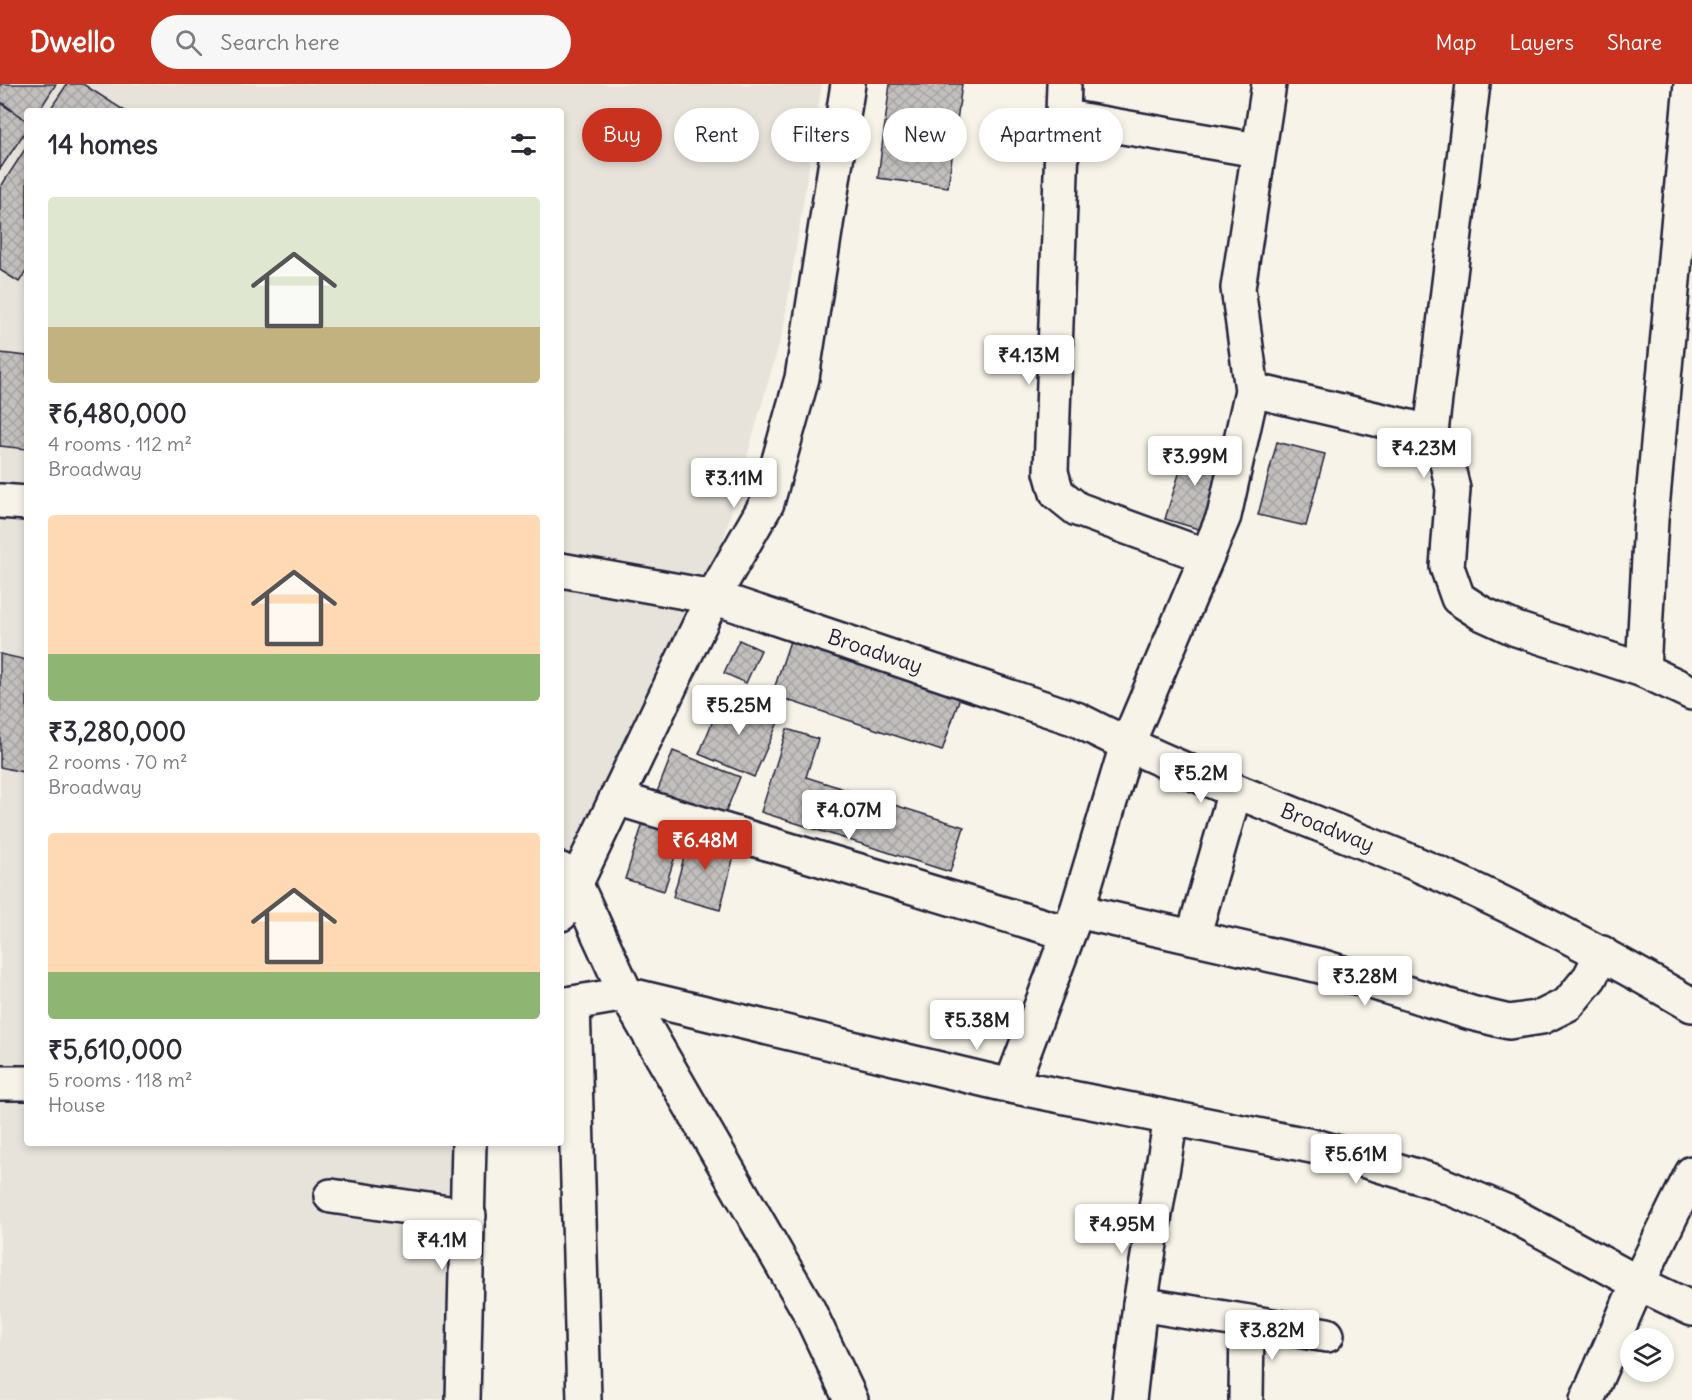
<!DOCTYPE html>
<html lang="en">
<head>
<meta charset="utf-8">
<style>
	:root { --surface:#fff; --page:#f7f7f7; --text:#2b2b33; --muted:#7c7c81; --accent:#c8321e }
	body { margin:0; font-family:Delius,sans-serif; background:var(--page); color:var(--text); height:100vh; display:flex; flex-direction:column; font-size:22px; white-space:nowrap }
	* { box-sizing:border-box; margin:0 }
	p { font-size:20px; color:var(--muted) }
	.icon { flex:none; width:33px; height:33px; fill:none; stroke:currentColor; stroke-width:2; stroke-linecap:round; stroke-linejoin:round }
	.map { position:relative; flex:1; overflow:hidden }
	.drawer { position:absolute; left:24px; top:24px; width:540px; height:1038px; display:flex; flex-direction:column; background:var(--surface); border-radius:6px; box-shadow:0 3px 9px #0003 }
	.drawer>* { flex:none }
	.banner { position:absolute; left:582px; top:24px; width:570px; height:54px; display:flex; gap:12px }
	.buttons { position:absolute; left:1620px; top:1244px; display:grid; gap:12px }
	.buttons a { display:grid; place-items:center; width:54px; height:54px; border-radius:50%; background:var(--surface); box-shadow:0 3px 9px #0003; font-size:30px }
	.price { position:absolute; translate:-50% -51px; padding:0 14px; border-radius:6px; background:#fff; color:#222; font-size:20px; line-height:39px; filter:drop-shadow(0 2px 3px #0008) }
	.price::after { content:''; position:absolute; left:50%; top:36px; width:18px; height:14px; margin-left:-9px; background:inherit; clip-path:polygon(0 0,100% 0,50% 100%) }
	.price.active { background:var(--accent); color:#fff }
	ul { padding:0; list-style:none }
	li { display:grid; align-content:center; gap:12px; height:318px; padding:0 24px }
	li span { display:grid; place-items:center; height:186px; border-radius:6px; color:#555 }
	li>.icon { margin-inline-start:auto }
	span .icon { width:108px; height:108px; fill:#fffc; stroke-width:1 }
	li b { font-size:26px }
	h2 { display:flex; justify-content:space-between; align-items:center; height:72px; padding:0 24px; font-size:26px }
	.pill { padding:0 21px; border-radius:27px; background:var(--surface); box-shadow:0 3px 9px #0003; font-size:21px; line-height:54px }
	.pill.active { background:var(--accent); color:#fff }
	header { display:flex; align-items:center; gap:36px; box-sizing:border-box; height:84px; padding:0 30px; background:var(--accent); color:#fff }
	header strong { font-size:28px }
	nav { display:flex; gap:33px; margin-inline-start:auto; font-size:21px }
	.search { width:420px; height:54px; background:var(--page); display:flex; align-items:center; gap:15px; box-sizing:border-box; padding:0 21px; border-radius:33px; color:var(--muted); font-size:22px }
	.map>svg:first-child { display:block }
	.built { fill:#e7e3db }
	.building { fill:url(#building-cross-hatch); stroke:#22223b; stroke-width:1.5 }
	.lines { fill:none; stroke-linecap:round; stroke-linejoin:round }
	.minor-casing { stroke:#22223b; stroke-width:38 }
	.tertiary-casing { stroke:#22223b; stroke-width:38 }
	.secondary-casing { stroke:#22223b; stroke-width:38 }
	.minor { stroke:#f7f3e8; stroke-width:33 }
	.tertiary { stroke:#f7f3e8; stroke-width:33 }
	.secondary { stroke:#f7f3e8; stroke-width:33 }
	.labels { text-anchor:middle; stroke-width:4.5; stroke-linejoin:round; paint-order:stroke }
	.street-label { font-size:21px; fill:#22223b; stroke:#f7f3e8 }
</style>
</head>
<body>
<header>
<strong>Dwello</strong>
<div class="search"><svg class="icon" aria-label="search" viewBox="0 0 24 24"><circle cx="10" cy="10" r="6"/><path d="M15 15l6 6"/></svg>Search here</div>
<nav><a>Map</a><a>Layers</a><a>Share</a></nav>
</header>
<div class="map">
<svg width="1692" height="1316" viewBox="0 0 1692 1316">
	<defs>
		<pattern id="building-cross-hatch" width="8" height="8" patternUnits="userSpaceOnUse" patternTransform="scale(1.5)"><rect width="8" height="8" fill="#c2bfbd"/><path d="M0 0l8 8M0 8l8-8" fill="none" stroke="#a6a4a3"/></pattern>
	</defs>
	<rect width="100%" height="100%" fill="#f7f3e8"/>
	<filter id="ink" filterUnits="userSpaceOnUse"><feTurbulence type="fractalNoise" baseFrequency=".0167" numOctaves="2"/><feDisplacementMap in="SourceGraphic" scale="12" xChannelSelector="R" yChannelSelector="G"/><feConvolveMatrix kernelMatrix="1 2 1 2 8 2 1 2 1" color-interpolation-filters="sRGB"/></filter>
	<g filter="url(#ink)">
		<polygon class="built" points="0,0 822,0 783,246 715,485 561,814 561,27 27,27 27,1059 458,1059 448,1316 0,1316"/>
		<g class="building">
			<polygon points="0,0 56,0 39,27 27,27 27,37 0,17"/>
			<polygon points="67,0 83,0 125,27 49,27"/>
			<polygon points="890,0 962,0 948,103 878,94"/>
			<polygon points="0,19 27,37 27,45 0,85"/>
			<polygon points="27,62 27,186 19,198 0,186 0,104"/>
			<polygon points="0,269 27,272 27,365 0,362"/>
			<polygon points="1277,358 1325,370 1306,442 1258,431"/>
			<polygon points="1188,361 1226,371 1202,446 1165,435"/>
			<polygon points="791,554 961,610 942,667 772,611"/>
			<polygon points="739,556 761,566 746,599 724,589"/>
			<polygon points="0,570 27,576 27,689 0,683"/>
			<polygon points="724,610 780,634 754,693 699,670"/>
			<polygon points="787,645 818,655 806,693 964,743 950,788 761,728"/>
			<polygon points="673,667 740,693 720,742 654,716"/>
			<polygon points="645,733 684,744 664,807 625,795"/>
			<polygon points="691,748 737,760 720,826 673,813"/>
		</g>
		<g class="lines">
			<defs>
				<g id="minor">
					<polyline points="1064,0 1051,388 1057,409 1077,425 1206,472"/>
					<polyline points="1473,0 1431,348 1446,375 1453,405 1447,483 1458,514 1481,529 1516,545 1643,586 1692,609"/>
					<polyline points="1065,33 1257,66"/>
					<polyline points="1252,306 1431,348"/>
					<polyline points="1643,586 1651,436 1691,0"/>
					<polyline points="616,714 1067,849"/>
					<polyline points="1077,827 1320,882 1471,929 1509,938 1542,933 1568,920 1590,893 1602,869"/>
					<polyline points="1193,853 1235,707"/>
					<polyline points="573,919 584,1316"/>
					<polyline points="561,921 626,910 1011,1002 1077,827 1127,661 1224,432 1252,306 1238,204 1269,0"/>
					<polyline points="0,999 27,999"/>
					<polyline points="1011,1002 1322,1064 1433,1097 1507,1128 1638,1199 1692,1225"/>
					<polyline points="331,1112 469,1132"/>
					<polyline points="1140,1220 1327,1251"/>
					<polyline points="1129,1316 1140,1220 1171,1034"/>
					<polyline points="1246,1316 1247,1238"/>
					<polyline points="1587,1316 1638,1199 1692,1089"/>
				</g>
				<g id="tertiary">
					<path id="s1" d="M713 513 1076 635C1185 691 1300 731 1412 778 1509 819 1601 868 1692 921"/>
					<polyline points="561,786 576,801 626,910 808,1225 851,1316"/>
				</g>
				<g id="secondary">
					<polyline points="0,417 27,419"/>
					<polyline points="561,486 713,513"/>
					<polyline points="561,830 713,513 767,419 802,294 848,0"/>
					<polyline points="463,1316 469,1059"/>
				</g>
			</defs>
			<use href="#minor" class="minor-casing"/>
			<use href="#tertiary" class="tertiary-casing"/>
			<use href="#secondary" class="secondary-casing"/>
			<use href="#minor" class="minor"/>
			<use href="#tertiary" class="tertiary"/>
			<use href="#secondary" class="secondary"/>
		</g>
	</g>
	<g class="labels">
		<g class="street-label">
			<text dy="7" stroke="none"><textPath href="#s1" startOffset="171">Broadway</textPath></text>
			<text dy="7" stroke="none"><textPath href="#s1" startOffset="657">Broadway</textPath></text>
		</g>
	</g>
</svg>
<div class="buttons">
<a><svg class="icon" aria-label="layers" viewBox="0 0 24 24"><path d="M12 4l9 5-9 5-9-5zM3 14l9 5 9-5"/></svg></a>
</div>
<b class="price" style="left:1029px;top:302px">₹4.13M</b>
<b class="price" style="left:1424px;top:395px">₹4.23M</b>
<b class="price" style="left:1195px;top:403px">₹3.99M</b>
<b class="price" style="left:734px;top:425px">₹3.11M</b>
<b class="price" style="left:739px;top:652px">₹5.25M</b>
<b class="price" style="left:1201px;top:720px">₹5.2M</b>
<b class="price" style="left:849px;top:757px">₹4.07M</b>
<b class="price active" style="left:705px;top:787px">₹6.48M</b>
<b class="price" style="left:1365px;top:923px">₹3.28M</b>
<b class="price" style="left:977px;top:967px">₹5.38M</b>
<b class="price" style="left:1356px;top:1101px">₹5.61M</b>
<b class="price" style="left:1122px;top:1171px">₹4.95M</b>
<b class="price" style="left:442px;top:1187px">₹4.1M</b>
<b class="price" style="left:1272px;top:1277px">₹3.82M</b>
<div class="banner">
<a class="pill active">Buy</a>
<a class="pill">Rent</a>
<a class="pill">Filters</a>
<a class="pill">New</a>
<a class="pill">Apartment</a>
</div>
<section class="drawer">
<h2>14 homes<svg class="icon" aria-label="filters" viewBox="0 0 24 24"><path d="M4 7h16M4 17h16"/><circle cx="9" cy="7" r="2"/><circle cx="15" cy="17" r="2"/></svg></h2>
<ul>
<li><span style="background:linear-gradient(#dfe7d0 70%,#c2b280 0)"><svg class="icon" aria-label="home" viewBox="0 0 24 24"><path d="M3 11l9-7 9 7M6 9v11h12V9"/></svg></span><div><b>₹6,480,000</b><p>4 rooms · 112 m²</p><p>Broadway</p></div></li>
<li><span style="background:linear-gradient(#ffd9b3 75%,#8fb573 0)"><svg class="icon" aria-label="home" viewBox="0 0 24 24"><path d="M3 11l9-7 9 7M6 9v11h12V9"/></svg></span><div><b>₹3,280,000</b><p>2 rooms · 70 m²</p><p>Broadway</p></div></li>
<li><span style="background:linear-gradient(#ffd9b3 75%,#8fb573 0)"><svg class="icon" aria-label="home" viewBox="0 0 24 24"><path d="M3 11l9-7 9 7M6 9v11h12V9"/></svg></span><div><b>₹5,610,000</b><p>5 rooms · 118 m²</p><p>House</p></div></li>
</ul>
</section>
</div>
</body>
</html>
